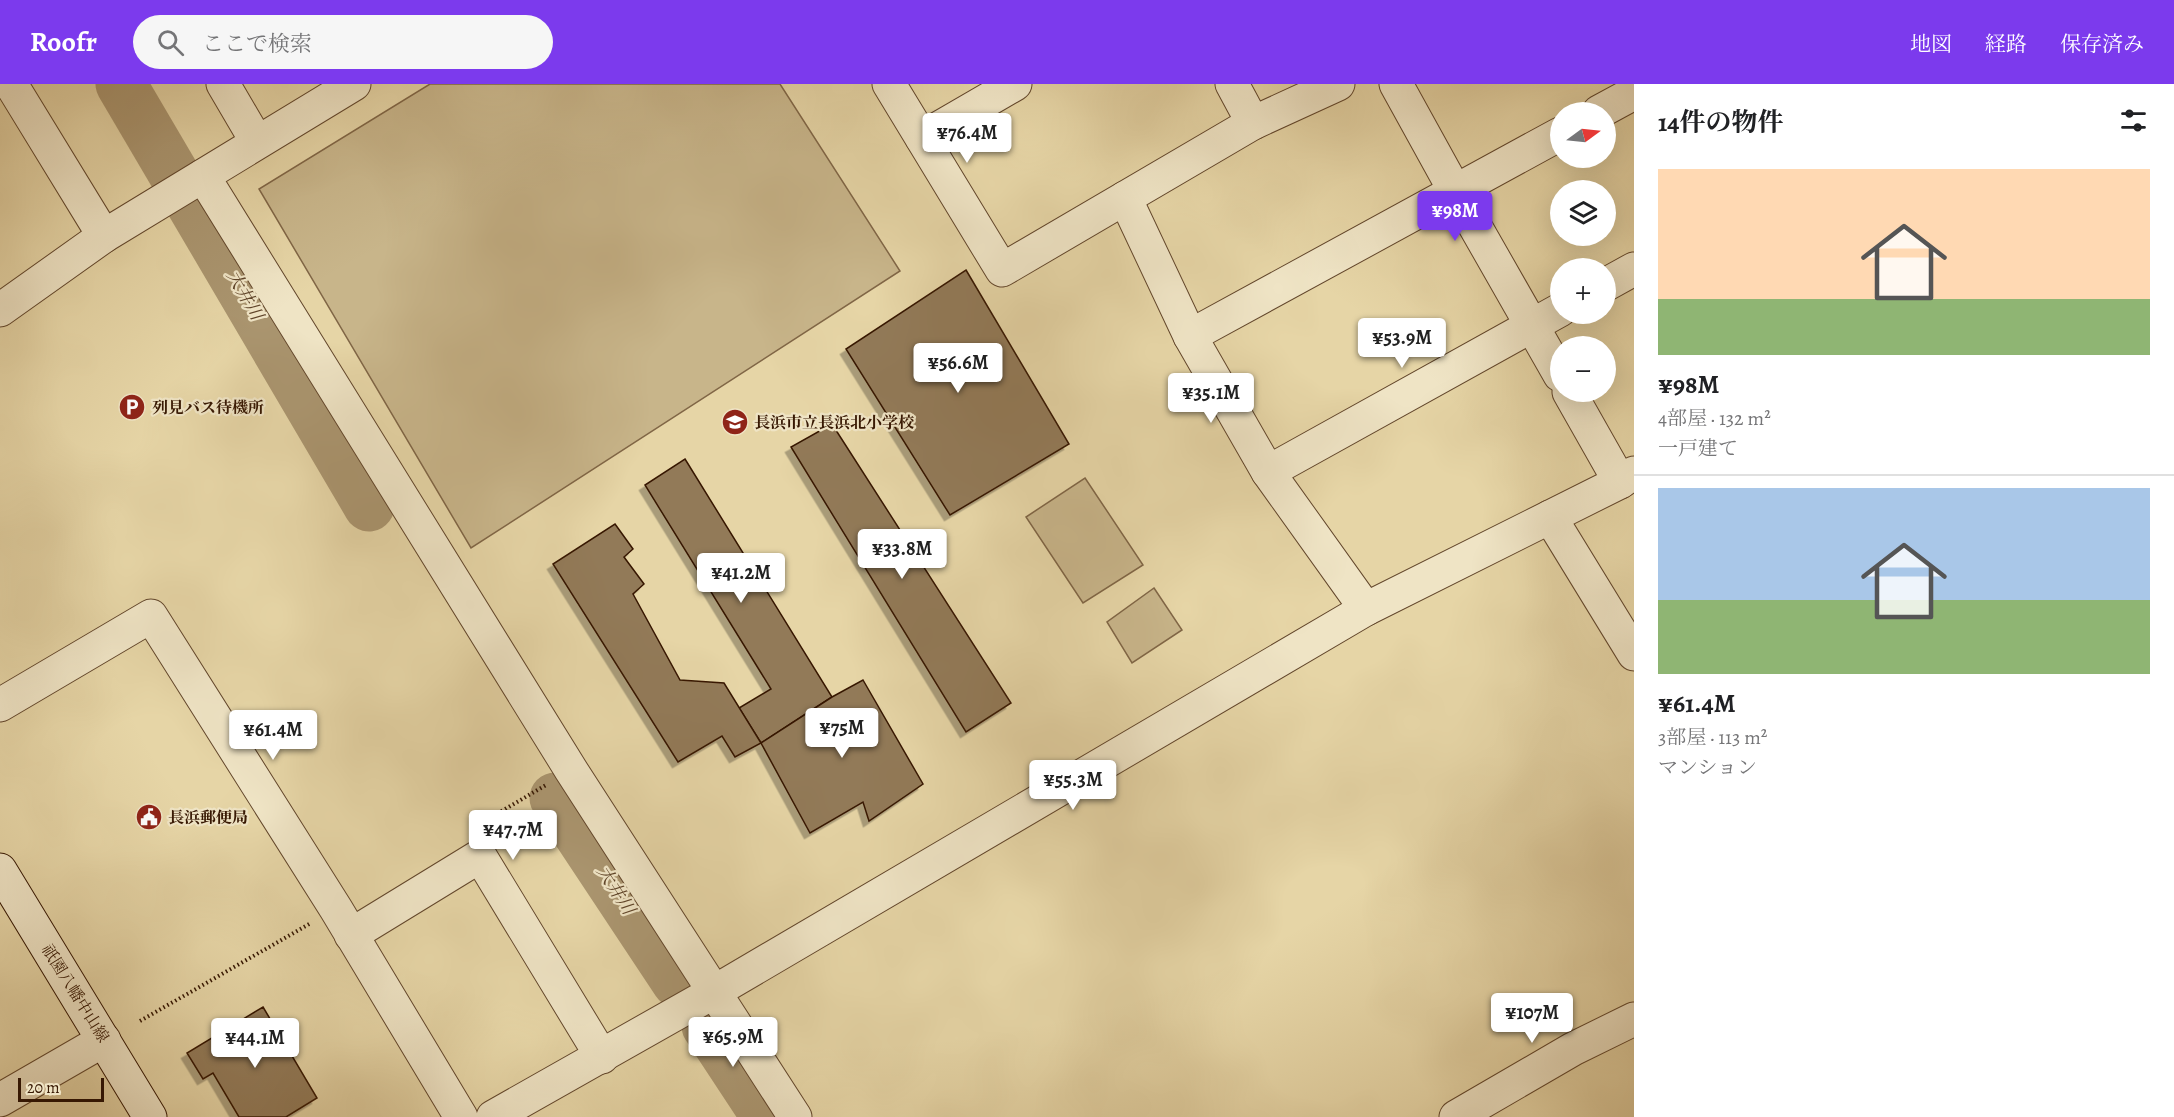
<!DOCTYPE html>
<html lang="ja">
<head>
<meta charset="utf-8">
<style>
	:root { --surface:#fff; --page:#f6f6f6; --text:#202124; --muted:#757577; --line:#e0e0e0; --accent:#7c3aed }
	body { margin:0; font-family:Alegreya,"Noto Serif JP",serif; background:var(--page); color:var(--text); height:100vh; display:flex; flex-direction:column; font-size:22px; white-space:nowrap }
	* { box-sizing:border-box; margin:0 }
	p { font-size:20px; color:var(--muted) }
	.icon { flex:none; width:33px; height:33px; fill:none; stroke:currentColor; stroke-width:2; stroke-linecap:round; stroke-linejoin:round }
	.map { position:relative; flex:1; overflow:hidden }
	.side { display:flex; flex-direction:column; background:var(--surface); width:540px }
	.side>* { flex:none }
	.needle { width:39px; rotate:75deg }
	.buttons { position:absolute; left:1550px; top:18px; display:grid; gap:12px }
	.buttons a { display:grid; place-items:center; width:66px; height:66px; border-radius:50%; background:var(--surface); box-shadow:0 6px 24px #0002; font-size:30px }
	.scale { position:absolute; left:18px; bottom:15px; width:86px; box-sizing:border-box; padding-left:6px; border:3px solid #371803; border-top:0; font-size:16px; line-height:21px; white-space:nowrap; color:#371803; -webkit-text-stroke:4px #efe4c5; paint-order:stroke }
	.price { position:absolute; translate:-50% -51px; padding:0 14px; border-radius:6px; background:#fff; color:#222; font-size:20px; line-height:39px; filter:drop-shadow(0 2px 3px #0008) }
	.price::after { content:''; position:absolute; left:50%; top:36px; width:18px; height:14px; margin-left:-9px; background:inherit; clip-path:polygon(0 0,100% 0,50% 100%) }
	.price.selected { background:var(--accent); color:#fff }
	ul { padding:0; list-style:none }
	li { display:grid; align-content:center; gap:12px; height:318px; padding:0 24px }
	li+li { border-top:2px solid var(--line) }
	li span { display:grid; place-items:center; height:186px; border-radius:0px; color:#555 }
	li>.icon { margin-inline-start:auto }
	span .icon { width:108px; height:108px; fill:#fffc; stroke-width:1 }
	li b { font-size:26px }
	h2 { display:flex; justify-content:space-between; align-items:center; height:72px; padding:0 24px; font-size:26px }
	header { display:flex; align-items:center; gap:36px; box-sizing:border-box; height:84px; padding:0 30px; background:var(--accent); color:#fff }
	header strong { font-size:28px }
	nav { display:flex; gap:33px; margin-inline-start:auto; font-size:21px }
	.search { width:420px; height:54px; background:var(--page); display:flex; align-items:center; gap:15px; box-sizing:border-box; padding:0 21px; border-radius:33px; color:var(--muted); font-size:22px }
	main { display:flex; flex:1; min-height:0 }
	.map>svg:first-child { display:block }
	.green { fill:#c8b58a; stroke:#806646; stroke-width:1.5 }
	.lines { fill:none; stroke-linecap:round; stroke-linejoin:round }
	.river { stroke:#aa956f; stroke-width:51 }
	.building { fill:#927a58; stroke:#371803; stroke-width:1.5; filter:url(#shadow) }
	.minor-casing { stroke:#63472c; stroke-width:35 }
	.secondary-casing { stroke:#371803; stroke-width:35 }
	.path { stroke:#371803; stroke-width:4; stroke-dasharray:1.5 3; stroke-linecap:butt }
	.minor { stroke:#efe4c5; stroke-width:33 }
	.secondary { stroke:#efe4c5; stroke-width:33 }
	.labels { text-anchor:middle; stroke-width:4.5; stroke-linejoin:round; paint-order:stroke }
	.poi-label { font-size:16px; font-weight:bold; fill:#371803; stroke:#efe4c5; text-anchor:start }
	.street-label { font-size:16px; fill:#371803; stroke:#efe4c5 }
	.water-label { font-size:18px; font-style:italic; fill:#5f4429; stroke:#efe4c5 }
</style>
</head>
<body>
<header>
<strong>Roofr</strong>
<div class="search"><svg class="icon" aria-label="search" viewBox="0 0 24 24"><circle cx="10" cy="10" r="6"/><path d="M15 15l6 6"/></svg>ここで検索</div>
<nav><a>地図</a><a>経路</a><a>保存済み</a></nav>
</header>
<main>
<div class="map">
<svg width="1634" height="1033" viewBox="0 0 1634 1033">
	<defs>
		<filter id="shadow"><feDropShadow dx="-5.5" dy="5.5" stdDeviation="0" flood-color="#0004"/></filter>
	</defs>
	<rect width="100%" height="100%" fill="#e6d5a6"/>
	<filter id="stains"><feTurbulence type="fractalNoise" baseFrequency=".00333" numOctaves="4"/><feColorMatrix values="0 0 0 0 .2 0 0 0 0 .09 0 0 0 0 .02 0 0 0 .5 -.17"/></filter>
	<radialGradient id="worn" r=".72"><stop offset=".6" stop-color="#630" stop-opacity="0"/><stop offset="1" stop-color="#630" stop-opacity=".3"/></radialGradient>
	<g class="green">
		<polygon points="430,0 780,0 900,187 471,464 259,105"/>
		<polygon points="1085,394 1143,481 1083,519 1026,433"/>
		<polygon points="1154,504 1182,546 1132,579 1107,538"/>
	</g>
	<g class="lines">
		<g class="river">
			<polyline points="121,0 369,422"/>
			<polyline points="555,714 677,898"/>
			<polyline points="707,942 767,1033"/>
		</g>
	</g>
	<g class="building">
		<polygon points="966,186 1069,360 950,431 846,265"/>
		<polygon points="832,340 1011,619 966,648 791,363"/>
		<polygon points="685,375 832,613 761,659 739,624 771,605 645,401"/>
		<polygon points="615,440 633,465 624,473 644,500 633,510 680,596 724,599 761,659 735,673 722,652 678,678 553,480"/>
		<polygon points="863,596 923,700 869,737 863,718 810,749 761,659 832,613"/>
		<polygon points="263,923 317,1014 286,1033 239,1033 213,989 203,995 187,969"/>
	</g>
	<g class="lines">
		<defs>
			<g id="minor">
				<polyline points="11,0 104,152"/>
				<polyline points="223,0 257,58"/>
				<polyline points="889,0 1002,186 1253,39 1338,0"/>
				<polyline points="1232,0 1253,39"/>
				<polyline points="1396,0 1455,107 1560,291"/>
				<polyline points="1599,28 1634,9"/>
				<polyline points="922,54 1015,0"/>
				<polyline points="203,92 571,686 795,1033"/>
				<polyline points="1125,114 1190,252 1268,388 1366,525"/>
				<polyline points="1605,201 1634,185"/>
				<polyline points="0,226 104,152 354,0"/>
				<polyline points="1190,252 1560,50"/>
				<polyline points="1569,308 1620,398"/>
				<polyline points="1268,388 1560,226"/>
				<polyline points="1550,433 1634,570"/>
				<polyline points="0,621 151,532 336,825 461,1033"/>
				<polyline points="351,851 480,772 602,973"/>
				<polyline points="0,1016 104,956"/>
				<polyline points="493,1033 714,908 1366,525 1620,398 1634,389"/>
				<polyline points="1456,1033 1573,965 1634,935"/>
			</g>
			<polyline id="secondary" points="0,786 150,1033"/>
		</defs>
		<use href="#minor" class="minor-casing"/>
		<use href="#secondary" class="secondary-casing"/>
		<g class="path">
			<polyline points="478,741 546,701"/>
			<polyline points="140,937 311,839"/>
		</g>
		<use href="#minor" class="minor"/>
		<use href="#secondary" class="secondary"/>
	</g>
	<defs>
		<symbol id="parking-disc" viewBox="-11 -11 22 22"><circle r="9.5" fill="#8f2418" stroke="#efe4c5"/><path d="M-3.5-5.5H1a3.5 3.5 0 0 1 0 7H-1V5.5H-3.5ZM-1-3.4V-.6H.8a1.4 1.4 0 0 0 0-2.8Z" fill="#fff"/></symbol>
		<symbol id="school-disc" viewBox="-11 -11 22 22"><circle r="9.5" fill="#8f2418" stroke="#efe4c5"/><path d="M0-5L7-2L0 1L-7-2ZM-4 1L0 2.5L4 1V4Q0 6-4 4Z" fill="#fff"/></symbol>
		<symbol id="civic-disc" viewBox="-11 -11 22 22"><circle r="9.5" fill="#8f2418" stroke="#efe4c5"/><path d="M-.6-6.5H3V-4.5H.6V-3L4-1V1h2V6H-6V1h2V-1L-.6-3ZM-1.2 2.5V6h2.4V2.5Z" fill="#fff"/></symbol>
	</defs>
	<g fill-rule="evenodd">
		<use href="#parking-disc" x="117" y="308" width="30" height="30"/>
		<use href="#school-disc" x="720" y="323" width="30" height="30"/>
		<use href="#civic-disc" x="134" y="718" width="30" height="30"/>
	</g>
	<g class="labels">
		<g class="poi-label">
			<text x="152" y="329">列見バス待機所</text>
			<text x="754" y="344">長浜市立長浜北小学校</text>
			<text x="168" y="739">長浜郵便局</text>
		</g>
		<g class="street-label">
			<text transform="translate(76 909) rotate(58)" y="6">祇園八幡中山線</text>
		</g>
		<g class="water-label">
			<text transform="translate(245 211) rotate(60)" y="6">大井川</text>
			<text transform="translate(616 806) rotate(57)" y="6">大井川</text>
		</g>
	</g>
	<rect width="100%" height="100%" filter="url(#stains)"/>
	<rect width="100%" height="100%" fill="url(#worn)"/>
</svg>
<div class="buttons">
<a><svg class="needle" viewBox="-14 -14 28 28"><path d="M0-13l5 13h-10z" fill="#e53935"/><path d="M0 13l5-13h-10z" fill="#757577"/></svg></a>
<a><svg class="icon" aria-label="layers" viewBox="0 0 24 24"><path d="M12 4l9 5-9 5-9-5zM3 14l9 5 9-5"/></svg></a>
<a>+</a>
<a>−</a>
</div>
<div class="scale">20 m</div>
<b class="price" style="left:967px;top:80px">¥76.4M</b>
<b class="price selected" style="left:1455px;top:158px">¥98M</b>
<b class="price" style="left:1402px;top:285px">¥53.9M</b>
<b class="price" style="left:958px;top:310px">¥56.6M</b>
<b class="price" style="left:1211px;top:340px">¥35.1M</b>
<b class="price" style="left:902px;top:496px">¥33.8M</b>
<b class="price" style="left:741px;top:520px">¥41.2M</b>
<b class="price" style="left:842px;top:675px">¥75M</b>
<b class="price" style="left:273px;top:677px">¥61.4M</b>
<b class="price" style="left:1073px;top:727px">¥55.3M</b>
<b class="price" style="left:513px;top:777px">¥47.7M</b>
<b class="price" style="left:1532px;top:960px">¥107M</b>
<b class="price" style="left:733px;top:984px">¥65.9M</b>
<b class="price" style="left:255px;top:985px">¥44.1M</b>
</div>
<section class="side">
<h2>14件の物件<svg class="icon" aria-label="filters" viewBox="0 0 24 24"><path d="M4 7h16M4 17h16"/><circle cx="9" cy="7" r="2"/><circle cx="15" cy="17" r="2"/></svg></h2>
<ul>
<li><span style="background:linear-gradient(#ffd9b3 70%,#8fb573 0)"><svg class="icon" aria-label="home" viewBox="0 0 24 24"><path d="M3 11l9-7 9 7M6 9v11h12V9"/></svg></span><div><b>¥98M</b><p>4部屋 · 132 m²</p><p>一戸建て</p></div></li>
<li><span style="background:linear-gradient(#a9c7e8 60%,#8fb573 0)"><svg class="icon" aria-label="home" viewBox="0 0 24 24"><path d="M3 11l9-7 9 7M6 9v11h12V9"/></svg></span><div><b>¥61.4M</b><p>3部屋 · 113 m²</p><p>マンション</p></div></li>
</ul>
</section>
</main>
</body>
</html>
